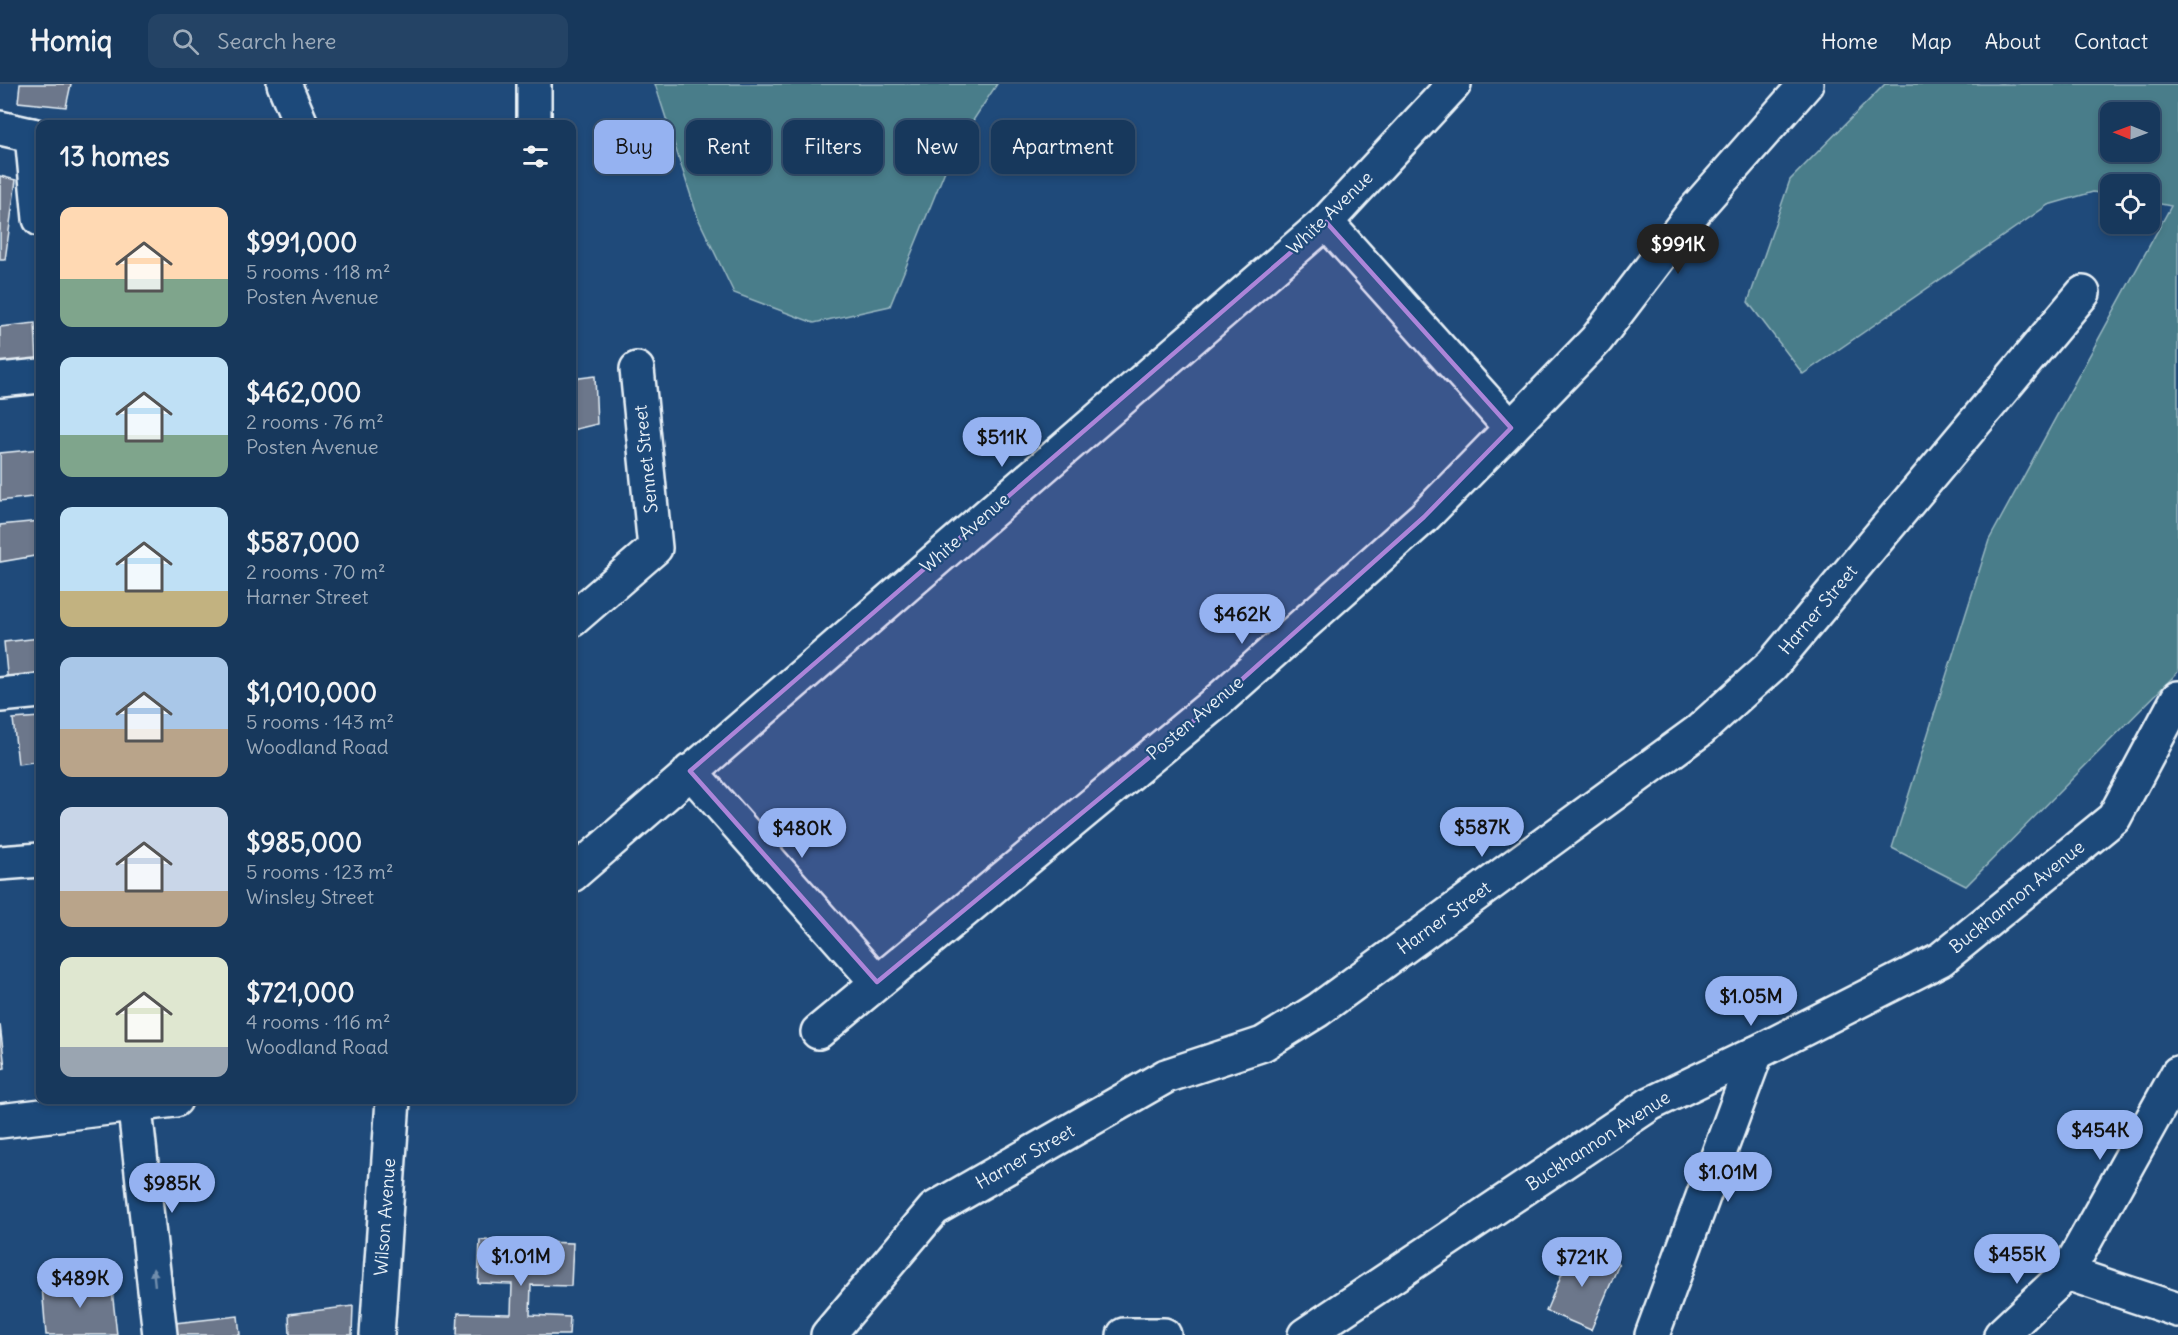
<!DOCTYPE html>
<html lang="en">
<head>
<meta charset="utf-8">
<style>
	:root { --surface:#17385c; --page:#244365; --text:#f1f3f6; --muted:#9eacbb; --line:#365272; --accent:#95b2f1 }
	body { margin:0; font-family:Delius,sans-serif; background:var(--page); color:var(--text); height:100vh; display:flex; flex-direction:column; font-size:22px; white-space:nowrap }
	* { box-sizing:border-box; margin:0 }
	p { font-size:20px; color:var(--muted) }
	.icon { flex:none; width:33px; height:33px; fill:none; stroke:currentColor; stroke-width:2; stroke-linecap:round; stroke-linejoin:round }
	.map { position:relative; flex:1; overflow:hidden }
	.drawer { position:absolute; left:36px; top:36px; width:540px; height:984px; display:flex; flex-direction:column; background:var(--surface); border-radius:12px; box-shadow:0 3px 9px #0003,0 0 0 2px var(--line) }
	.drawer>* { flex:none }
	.hud { position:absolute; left:594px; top:36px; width:570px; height:54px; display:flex; gap:12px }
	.needle { width:39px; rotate:271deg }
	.controls { position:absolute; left:2100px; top:18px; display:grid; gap:12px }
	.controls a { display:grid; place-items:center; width:60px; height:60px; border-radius:12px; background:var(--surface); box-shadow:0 3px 9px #0003,0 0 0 2px var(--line); font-size:30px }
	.price { position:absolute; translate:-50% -51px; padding:0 14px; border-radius:21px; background:var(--accent); color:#111; font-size:20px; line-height:39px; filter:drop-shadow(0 2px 3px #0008) }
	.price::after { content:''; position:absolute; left:50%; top:36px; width:18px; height:14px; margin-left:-9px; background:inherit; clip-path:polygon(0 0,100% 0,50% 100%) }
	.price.selected { background:#222; color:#fff }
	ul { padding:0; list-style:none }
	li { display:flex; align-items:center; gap:18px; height:150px; padding:0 24px }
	li span { display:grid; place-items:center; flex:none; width:168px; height:120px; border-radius:12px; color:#555 }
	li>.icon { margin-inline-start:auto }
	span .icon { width:72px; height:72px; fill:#fffc; stroke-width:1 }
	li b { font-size:26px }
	h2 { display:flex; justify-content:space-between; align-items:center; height:72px; padding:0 24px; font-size:26px }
	.tag { padding:0 21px; border-radius:12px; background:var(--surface); box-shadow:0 3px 9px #0003,0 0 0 2px var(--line); font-size:21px; line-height:54px }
	.tag.selected { background:var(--accent); color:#111 }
	header { display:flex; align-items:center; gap:36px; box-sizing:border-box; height:84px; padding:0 30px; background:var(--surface); border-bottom:2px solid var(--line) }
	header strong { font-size:28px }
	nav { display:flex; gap:33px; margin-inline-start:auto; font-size:21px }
	.search { width:420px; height:54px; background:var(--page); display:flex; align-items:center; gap:15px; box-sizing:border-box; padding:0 21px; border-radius:12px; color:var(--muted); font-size:22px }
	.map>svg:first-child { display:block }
	.green { fill:#497d8a; stroke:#98b7c1; stroke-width:1.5; fill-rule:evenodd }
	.building { fill:#6c778b; stroke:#e8f1f8; stroke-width:1.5 }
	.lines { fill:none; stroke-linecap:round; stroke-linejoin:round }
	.minor-casing { stroke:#e8f1f8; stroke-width:38 }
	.minor { stroke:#1f4a7a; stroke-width:33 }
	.oneway { fill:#6f8dac }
	.marked { fill:#ac85d9; fill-opacity:0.2; stroke:#ac85d9; stroke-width:4.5; stroke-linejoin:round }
	.labels { text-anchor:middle; stroke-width:4.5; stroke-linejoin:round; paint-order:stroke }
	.street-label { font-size:18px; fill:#e8f1f8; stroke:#1f4a7a }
</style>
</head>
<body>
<header>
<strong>Homiq</strong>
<div class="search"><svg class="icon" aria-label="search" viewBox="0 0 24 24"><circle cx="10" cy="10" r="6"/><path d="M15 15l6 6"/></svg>Search here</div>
<nav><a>Home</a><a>Map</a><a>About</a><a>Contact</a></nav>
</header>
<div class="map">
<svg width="2178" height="1251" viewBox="0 0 2178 1251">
	<rect width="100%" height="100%" fill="#1f4a7a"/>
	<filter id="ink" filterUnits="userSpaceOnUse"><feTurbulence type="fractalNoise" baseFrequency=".0167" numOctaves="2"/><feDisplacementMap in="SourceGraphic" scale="12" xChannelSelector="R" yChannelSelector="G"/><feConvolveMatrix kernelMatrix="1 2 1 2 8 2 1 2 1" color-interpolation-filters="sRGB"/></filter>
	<g filter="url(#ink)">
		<g class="green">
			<polygon points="655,0 997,0 953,67 890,222 814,239 734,209 698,134"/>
			<path d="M1885 0H2178V588L1966 802 1892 764 1989 456 2171 122 2150 118V100H2110V111L2093 108 2048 121 1803 290 1748 218 1790 96ZM2110 28H2150V68H2110Z"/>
		</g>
		<g class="building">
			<polygon points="20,0 71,0 66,23 18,18"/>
			<polygon points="0,92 16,96 5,176 0,176"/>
			<polygon points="35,239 37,280 0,285 0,243"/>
			<polygon points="595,292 597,340 572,346 572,295"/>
			<polygon points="40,365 40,412 0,417 0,369"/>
			<polygon points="40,437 40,471 0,478 0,441"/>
			<polygon points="40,554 40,596 8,600 4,558"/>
			<polygon points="40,633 40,677 18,680 13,635"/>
			<polygon points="0,940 5,984 0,985"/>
			<polygon points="480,1156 573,1159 571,1202 531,1201 530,1231 570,1233 569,1251 457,1251 458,1229 511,1230 512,1200 478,1199"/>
			<polygon points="1574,1161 1619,1180 1591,1246 1546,1227"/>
			<polygon points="111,1197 117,1251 46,1251 42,1202"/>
			<polygon points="353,1222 352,1251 290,1251 289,1230"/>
			<polygon points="238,1232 240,1251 177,1251 175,1239"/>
		</g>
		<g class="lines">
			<defs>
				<g id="minor">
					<polyline points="284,0 301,40"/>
					<polyline points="534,0 534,40"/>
					<polyline points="0,44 40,53"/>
					<polyline points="32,51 40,135"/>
					<polyline points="0,296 40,292"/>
					<polyline points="1511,344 1596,256 1695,126 1806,0"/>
					<polyline points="572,536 655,464 637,285"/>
					<polyline points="0,611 40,607"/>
					<polyline points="690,687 877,898"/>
					<polyline points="0,779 40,776"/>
					<polyline points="572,791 1326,138 1454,0"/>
					<polyline points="818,948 1220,615 1424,433 1511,344 1326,138"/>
					<polyline points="134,1016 160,1251"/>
					<polyline points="0,1037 175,1016"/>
					<polyline points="2067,1189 2178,1226"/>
					<polyline points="377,1251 393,1016"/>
					<polyline points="828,1251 934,1125 1166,992 1263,960 1318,926 1699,647 1772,581 2083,209"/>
					<polyline points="1124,1251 1164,1251"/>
					<polyline points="1305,1251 1650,1020 1756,969 1941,875 2114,734 2178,614"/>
					<polyline points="1652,1251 1756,969"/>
					<polyline points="2001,1251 2067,1189 2178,989"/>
				</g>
			</defs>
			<use href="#minor" class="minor-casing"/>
			<use href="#minor" class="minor"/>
		</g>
		<defs><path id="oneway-solid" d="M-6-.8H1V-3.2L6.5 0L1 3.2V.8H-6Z" transform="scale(1.5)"/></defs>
		<use class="oneway" href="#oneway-solid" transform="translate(154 1193) rotate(-96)"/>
	</g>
	<path class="marked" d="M1326 138 1511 344 1424 433 1220 615 877 898 690 687Z"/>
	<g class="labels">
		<g class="street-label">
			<text transform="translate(1330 129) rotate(-44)" y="6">White Avenue</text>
			<text transform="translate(646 375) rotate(-96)" y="6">Sennet Street</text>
			<text transform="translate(965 449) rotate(-41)" y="6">White Avenue</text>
			<text transform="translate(1818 526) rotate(-50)" y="6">Harner Street</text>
			<text transform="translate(1195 634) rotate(-40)" y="6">Posten Avenue</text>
			<text transform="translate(2017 813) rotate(-39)" y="6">Buckhannon Avenue</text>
			<text transform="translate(1444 834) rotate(-36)" y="6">Harner Street</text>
			<text transform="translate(1598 1057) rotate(-33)" y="6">Buckhannon Avenue</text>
			<text transform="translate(1025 1073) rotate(-30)" y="6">Harner Street</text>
			<text transform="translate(385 1133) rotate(-86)" y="6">Wilson Avenue</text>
		</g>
	</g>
</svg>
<div class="controls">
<a><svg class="needle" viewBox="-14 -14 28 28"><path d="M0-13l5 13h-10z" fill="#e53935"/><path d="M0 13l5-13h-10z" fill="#9eacbb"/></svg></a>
<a><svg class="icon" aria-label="locate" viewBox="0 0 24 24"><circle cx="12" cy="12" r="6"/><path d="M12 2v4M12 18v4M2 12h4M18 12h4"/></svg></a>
</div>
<b class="price selected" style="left:1678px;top:191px">$991K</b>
<b class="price" style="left:1002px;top:384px">$511K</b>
<b class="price" style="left:1242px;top:561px">$462K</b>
<b class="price" style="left:1482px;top:774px">$587K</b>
<b class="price" style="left:802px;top:775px">$480K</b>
<b class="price" style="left:1751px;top:943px">$1.05M</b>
<b class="price" style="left:2100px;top:1077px">$454K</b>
<b class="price" style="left:1728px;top:1119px">$1.01M</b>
<b class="price" style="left:172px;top:1130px">$985K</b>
<b class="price" style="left:2017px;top:1201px">$455K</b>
<b class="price" style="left:521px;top:1203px">$1.01M</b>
<b class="price" style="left:1582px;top:1204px">$721K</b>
<b class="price" style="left:80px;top:1225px">$489K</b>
<div class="hud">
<a class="tag selected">Buy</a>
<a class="tag">Rent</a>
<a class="tag">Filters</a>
<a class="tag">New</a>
<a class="tag">Apartment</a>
</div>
<section class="drawer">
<h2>13 homes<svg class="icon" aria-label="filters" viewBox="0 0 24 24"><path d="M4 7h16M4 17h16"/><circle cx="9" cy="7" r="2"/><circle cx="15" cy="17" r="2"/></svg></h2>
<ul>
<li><span style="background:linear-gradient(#ffd9b3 60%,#7fa58c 0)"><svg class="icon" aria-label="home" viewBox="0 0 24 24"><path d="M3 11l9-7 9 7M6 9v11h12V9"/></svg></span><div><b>$991,000</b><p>5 rooms · 118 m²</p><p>Posten Avenue</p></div></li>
<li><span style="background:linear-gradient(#bfe0f5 65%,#7fa58c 0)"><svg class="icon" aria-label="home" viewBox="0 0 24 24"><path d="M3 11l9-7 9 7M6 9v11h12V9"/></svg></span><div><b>$462,000</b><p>2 rooms · 76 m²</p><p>Posten Avenue</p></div></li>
<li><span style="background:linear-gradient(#bfe0f5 70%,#c2b280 0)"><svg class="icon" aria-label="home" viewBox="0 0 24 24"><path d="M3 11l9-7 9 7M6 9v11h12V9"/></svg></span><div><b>$587,000</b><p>2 rooms · 70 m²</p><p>Harner Street</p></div></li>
<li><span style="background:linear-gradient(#a9c7e8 60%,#b9a48a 0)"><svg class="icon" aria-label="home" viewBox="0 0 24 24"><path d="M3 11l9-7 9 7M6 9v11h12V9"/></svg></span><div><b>$1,010,000</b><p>5 rooms · 143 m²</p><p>Woodland Road</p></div></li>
<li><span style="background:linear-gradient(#c9d6e8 70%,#b9a48a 0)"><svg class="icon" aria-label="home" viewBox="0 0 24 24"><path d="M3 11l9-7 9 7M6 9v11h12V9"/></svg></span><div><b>$985,000</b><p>5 rooms · 123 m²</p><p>Winsley Street</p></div></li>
<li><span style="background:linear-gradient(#dfe7d0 75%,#9aa5b1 0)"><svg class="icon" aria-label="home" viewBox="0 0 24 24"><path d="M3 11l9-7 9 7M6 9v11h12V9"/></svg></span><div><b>$721,000</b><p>4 rooms · 116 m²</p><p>Woodland Road</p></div></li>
</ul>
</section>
</div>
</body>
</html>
